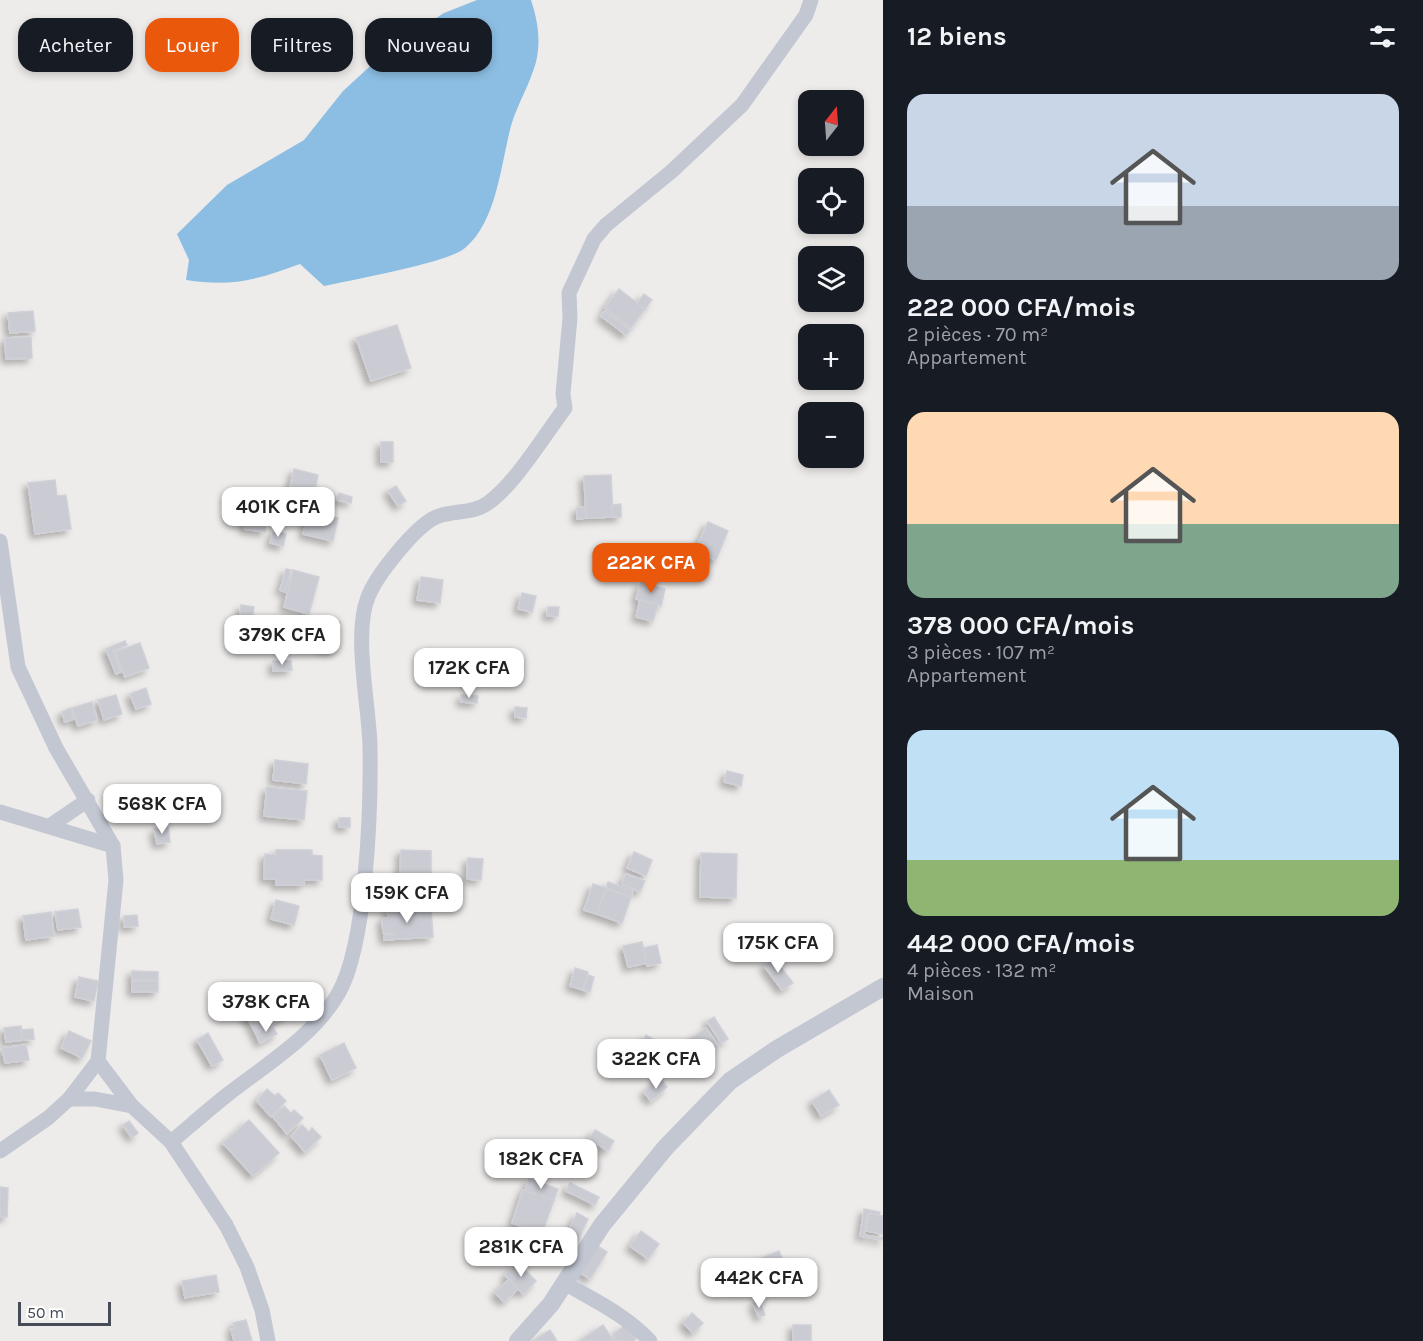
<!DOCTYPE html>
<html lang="fr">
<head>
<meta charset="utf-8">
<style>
	:root { --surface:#171b24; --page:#20242c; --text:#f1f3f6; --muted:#9ea1a6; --accent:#ea580c }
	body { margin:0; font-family:Karla,sans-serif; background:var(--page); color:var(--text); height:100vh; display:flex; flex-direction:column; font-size:22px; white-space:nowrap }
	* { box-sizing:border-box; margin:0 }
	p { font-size:20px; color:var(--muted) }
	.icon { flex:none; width:33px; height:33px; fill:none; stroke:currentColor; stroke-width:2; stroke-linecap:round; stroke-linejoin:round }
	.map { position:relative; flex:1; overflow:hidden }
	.panel { display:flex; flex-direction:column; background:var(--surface); width:540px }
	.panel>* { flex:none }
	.top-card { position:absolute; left:18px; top:18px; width:570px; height:54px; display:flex; gap:12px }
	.needle { width:39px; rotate:17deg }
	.buttons { position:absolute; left:798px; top:90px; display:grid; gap:12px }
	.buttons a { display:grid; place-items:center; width:66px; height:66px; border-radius:12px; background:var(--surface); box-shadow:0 3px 9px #0003; font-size:30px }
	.scale { position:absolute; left:18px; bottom:15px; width:93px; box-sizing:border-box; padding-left:6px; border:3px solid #454b57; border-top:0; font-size:16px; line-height:21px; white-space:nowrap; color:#454b57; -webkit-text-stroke:4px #fff; paint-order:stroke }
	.price { position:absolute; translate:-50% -51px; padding:0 14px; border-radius:12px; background:#fff; color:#222; font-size:20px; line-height:39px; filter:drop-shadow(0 2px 3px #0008) }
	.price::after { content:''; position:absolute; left:50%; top:36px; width:18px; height:14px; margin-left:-9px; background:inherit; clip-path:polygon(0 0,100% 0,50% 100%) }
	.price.on { background:var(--accent); color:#fff }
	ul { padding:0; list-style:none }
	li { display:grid; align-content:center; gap:12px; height:318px; padding:0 24px }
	li span { display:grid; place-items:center; height:186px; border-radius:18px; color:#555 }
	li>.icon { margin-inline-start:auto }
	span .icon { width:108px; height:108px; fill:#fffc; stroke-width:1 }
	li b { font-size:26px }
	h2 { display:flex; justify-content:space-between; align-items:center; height:72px; padding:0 24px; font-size:26px }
	.tag { padding:0 21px; border-radius:18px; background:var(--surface); box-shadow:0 3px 9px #0003; font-size:21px; line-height:54px }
	.tag.on { background:var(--accent); color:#fff }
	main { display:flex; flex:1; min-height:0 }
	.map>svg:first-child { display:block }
	.water { fill:#8cbee3 }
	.building { fill:#cbccd3; stroke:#d0d0d7; stroke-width:1.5; filter:url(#shadow) }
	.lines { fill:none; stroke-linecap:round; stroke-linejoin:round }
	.minor { stroke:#c2c7d2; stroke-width:15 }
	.tertiary { stroke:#c2c7d2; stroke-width:18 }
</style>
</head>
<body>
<main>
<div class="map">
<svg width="883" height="1341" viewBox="0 0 883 1341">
	<defs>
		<filter id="shadow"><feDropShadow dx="-4.5" dy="4.5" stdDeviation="3" flood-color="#0004"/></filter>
	</defs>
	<rect width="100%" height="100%" fill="#eeeceb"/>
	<path class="water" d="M477 0H531C538 21 541 41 536 62 530 84 517 105 511 126 501 163 497 222 465 248 448 263 351 280 324 286L300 264C257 280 231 287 186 280L189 260 177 234 227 185 304 140 343 91 391 47 444 13Z"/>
	<g class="building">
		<polygon points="619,289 645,309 631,328 605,308"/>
		<polygon points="644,294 652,300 645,309 637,303"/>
		<polygon points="33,311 35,331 10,333 8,313"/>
		<polygon points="605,311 630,330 626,335 601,316"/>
		<polygon points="397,325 411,368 371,381 356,338"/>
		<polygon points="31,337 32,358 6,359 5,338"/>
		<rect x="381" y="442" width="12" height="20"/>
		<polygon points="294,469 318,475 312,506 287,501"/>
		<polygon points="611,475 613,517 586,518 584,476"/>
		<polygon points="55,480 57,496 66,495 71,529 35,534 28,483"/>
		<polygon points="396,486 406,501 398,506 388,491"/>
		<polygon points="339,493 352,497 351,503 337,500"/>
		<polygon points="248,501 268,503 265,532 244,529"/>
		<polygon points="621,504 621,517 613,517 612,505"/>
		<polygon points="586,507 586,518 577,519 577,508"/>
		<polygon points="309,511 338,518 333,541 303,534"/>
		<polygon points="708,522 728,531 716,560 695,551"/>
		<polygon points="274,530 286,534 283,546 270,543"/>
		<polygon points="286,569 291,570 285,592 280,590"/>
		<polygon points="293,570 319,577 309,614 284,607"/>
		<polygon points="421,577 443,580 440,603 417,600"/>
		<polygon points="641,582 665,589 661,606 636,599"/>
		<polygon points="522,593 536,596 532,612 518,609"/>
		<polygon points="640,600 658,605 653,621 636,617"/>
		<polygon points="241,605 254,607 251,627 239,625"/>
		<polygon points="548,607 559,607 558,616 547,616"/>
		<polygon points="326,619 340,622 333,650 319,646"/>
		<polygon points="125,641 127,645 113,651 121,672 116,674 106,649"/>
		<polygon points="140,643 149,668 125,677 115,652"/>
		<polygon points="273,661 291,661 292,670 273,671"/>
		<polygon points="146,688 151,704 136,709 130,694"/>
		<polygon points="116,695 122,714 104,720 98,700"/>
		<polygon points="461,695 478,696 477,703 461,702"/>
		<polygon points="92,702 97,720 78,726 72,708"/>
		<polygon points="515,707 527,708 526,718 515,717"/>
		<polygon points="71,708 74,719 65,722 62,712"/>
		<polygon points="275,760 308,764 306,784 273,780"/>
		<polygon points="727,771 743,775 741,786 724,782"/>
		<polygon points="267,787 307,791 304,820 264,816"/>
		<rect x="339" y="818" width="11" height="9"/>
		<polygon points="168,827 170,842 157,844 154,829"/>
		<polygon points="276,850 312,850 312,855 322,856 322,880 304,880 304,885 276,885 276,879 264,879 265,854 276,855"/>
		<polygon points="401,850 431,851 431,878 400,876"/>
		<polygon points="634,852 652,860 646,876 627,868"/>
		<polygon points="701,853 737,854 736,898 700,897"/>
		<polygon points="468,858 483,859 481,880 467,879"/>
		<polygon points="626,874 645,881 640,892 622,884"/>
		<polygon points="608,882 633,891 631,897 606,888"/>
		<polygon points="593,884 606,888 597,914 584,910"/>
		<polygon points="606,888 631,897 622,923 597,914"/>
		<polygon points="276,900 299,906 294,925 271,919"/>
		<polygon points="408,906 409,911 431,909 433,937 384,940 384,935 396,934 383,933 382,918 388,918 387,908"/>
		<polygon points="78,909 81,927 58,930 55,912"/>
		<polygon points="51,912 54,936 26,940 23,916"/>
		<polygon points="137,915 138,926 124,927 124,916"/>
		<polygon points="642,942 647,963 628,967 623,946"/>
		<polygon points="657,945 661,963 647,966 643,948"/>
		<polygon points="774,958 793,983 782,990 764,966"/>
		<polygon points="575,968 588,972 583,990 570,986"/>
		<polygon points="132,971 158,972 158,980 132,980"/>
		<polygon points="588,975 594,977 590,992 583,990"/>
		<polygon points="79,977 98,981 94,1001 75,997"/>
		<rect x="132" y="981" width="26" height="11"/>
		<polygon points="275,991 288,1016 255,1032 242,1008"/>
		<polygon points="714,1017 728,1039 721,1043 707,1021"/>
		<polygon points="272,1024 277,1034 260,1043 255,1032"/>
		<polygon points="21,1026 23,1040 6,1042 4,1028"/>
		<polygon points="706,1028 719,1046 699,1060 687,1042"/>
		<polygon points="33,1029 34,1039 23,1040 21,1030"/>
		<polygon points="69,1031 91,1041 82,1058 61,1048"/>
		<polygon points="208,1033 223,1060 212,1066 197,1040"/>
		<polygon points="646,1035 661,1044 653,1058 638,1049"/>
		<polygon points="344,1043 356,1068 332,1080 320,1055"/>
		<polygon points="26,1045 29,1060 5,1063 2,1048"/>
		<polygon points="660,1078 667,1087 651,1101 644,1092"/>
		<polygon points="267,1089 275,1096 278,1093 286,1101 271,1117 257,1101"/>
		<polygon points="829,1090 839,1105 821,1116 812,1101"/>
		<polygon points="284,1106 291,1113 294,1110 303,1118 287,1134 273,1117"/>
		<polygon points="249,1120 279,1153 253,1176 223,1143"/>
		<polygon points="129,1121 138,1133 132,1138 123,1125"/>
		<polygon points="302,1125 309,1132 312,1128 321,1137 305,1152 291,1136"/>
		<polygon points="595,1130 614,1141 608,1151 589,1139"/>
		<polygon points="529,1179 558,1189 554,1200 525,1191"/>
		<polygon points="570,1183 599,1197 595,1205 566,1191"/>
		<polygon points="0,1187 8,1188 7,1217 0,1217"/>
		<polygon points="523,1190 554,1200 542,1233 512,1223"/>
		<polygon points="864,1209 880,1212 879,1215 868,1213 864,1235 882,1238 883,1236 883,1240 860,1236"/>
		<polygon points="577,1213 588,1219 572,1253 561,1247"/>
		<polygon points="869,1214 883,1216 883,1234 866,1231"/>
		<polygon points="641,1231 659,1244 648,1259 630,1246"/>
		<polygon points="596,1245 607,1252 590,1279 579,1272"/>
		<polygon points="779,1251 787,1269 764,1278 757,1260"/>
		<polygon points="518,1263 536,1281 523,1294 505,1275"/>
		<polygon points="747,1267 754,1282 737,1289 731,1273"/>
		<polygon points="216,1275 219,1292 185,1298 182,1281"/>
		<polygon points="509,1279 518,1289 504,1302 495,1293"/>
		<polygon points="759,1300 765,1315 759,1317 753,1303"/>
		<polygon points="692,1313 703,1323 693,1333 683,1323"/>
		<polygon points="246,1320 252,1341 234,1341 231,1329 235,1329 233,1323"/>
		<polygon points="603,1325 614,1341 579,1341"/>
		<polygon points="625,1325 636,1339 633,1341 617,1341 613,1335"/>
		<rect x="793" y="1325" width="18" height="16"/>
		<polygon points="550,1330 557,1341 532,1341"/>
	</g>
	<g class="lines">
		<g class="minor">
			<polyline points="0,541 18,667 56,748 113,846 116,880 98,1061 69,1099 48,1118 0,1151"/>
			<polyline points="0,812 113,846"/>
			<polyline points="51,825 88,800"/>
			<polyline points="98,1061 132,1106 171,1142 226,1225 247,1267 262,1310 268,1341"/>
			<polyline points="69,1099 95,1099 132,1106"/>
			<path d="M171 1142C190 1126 208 1110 227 1095 265 1065 313 1037 338 994 367 945 371 805 370 746 369 705 353 634 368 597 376 576 418 522 439 516 456 510 473 514 488 503 515 484 544 436 565 408L563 394 570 318 569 293 594 239 606 225 672 171 742 105 806 15 811 0"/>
			<path d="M566 1284C596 1301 627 1316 650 1341"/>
		</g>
		<polyline class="tertiary" points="518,1341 551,1304 602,1225 666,1147 730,1081 777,1049 883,987"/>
	</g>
</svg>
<div class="buttons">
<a><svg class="needle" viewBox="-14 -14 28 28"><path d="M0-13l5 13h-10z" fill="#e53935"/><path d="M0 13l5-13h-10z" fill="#9ea1a6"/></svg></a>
<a><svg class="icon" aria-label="locate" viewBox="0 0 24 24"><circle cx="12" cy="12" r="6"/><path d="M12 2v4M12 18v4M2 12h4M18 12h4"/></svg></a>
<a><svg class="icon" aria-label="layers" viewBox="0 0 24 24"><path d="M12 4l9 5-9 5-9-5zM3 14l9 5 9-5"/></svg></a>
<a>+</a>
<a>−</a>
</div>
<div class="scale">50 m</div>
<b class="price" style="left:278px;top:538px">401K CFA</b>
<b class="price on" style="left:651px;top:594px">222K CFA</b>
<b class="price" style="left:282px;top:666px">379K CFA</b>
<b class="price" style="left:469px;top:699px">172K CFA</b>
<b class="price" style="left:162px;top:835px">568K CFA</b>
<b class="price" style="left:407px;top:924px">159K CFA</b>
<b class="price" style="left:778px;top:974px">175K CFA</b>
<b class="price" style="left:266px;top:1033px">378K CFA</b>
<b class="price" style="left:656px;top:1090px">322K CFA</b>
<b class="price" style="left:541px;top:1190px">182K CFA</b>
<b class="price" style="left:521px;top:1278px">281K CFA</b>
<b class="price" style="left:759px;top:1309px">442K CFA</b>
<div class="top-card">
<a class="tag">Acheter</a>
<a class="tag on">Louer</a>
<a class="tag">Filtres</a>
<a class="tag">Nouveau</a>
</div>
</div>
<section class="panel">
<h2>12 biens<svg class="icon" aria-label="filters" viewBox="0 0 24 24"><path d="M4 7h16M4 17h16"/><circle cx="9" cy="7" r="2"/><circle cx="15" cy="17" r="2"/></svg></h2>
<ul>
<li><span style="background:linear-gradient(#c9d6e8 60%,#9aa5b1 0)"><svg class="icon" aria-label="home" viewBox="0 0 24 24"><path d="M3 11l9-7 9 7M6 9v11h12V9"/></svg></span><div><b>222 000 CFA/mois</b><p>2 pièces · 70 m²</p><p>Appartement</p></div></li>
<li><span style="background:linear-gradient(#ffd9b3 60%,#7fa58c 0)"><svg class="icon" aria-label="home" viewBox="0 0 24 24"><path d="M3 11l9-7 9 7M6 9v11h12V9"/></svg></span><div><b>378 000 CFA/mois</b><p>3 pièces · 107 m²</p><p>Appartement</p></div></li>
<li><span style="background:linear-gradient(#bfe0f5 70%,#8fb573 0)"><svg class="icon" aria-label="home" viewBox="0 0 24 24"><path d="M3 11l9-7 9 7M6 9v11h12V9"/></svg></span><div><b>442 000 CFA/mois</b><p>4 pièces · 132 m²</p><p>Maison</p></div></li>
</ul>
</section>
</main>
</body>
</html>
